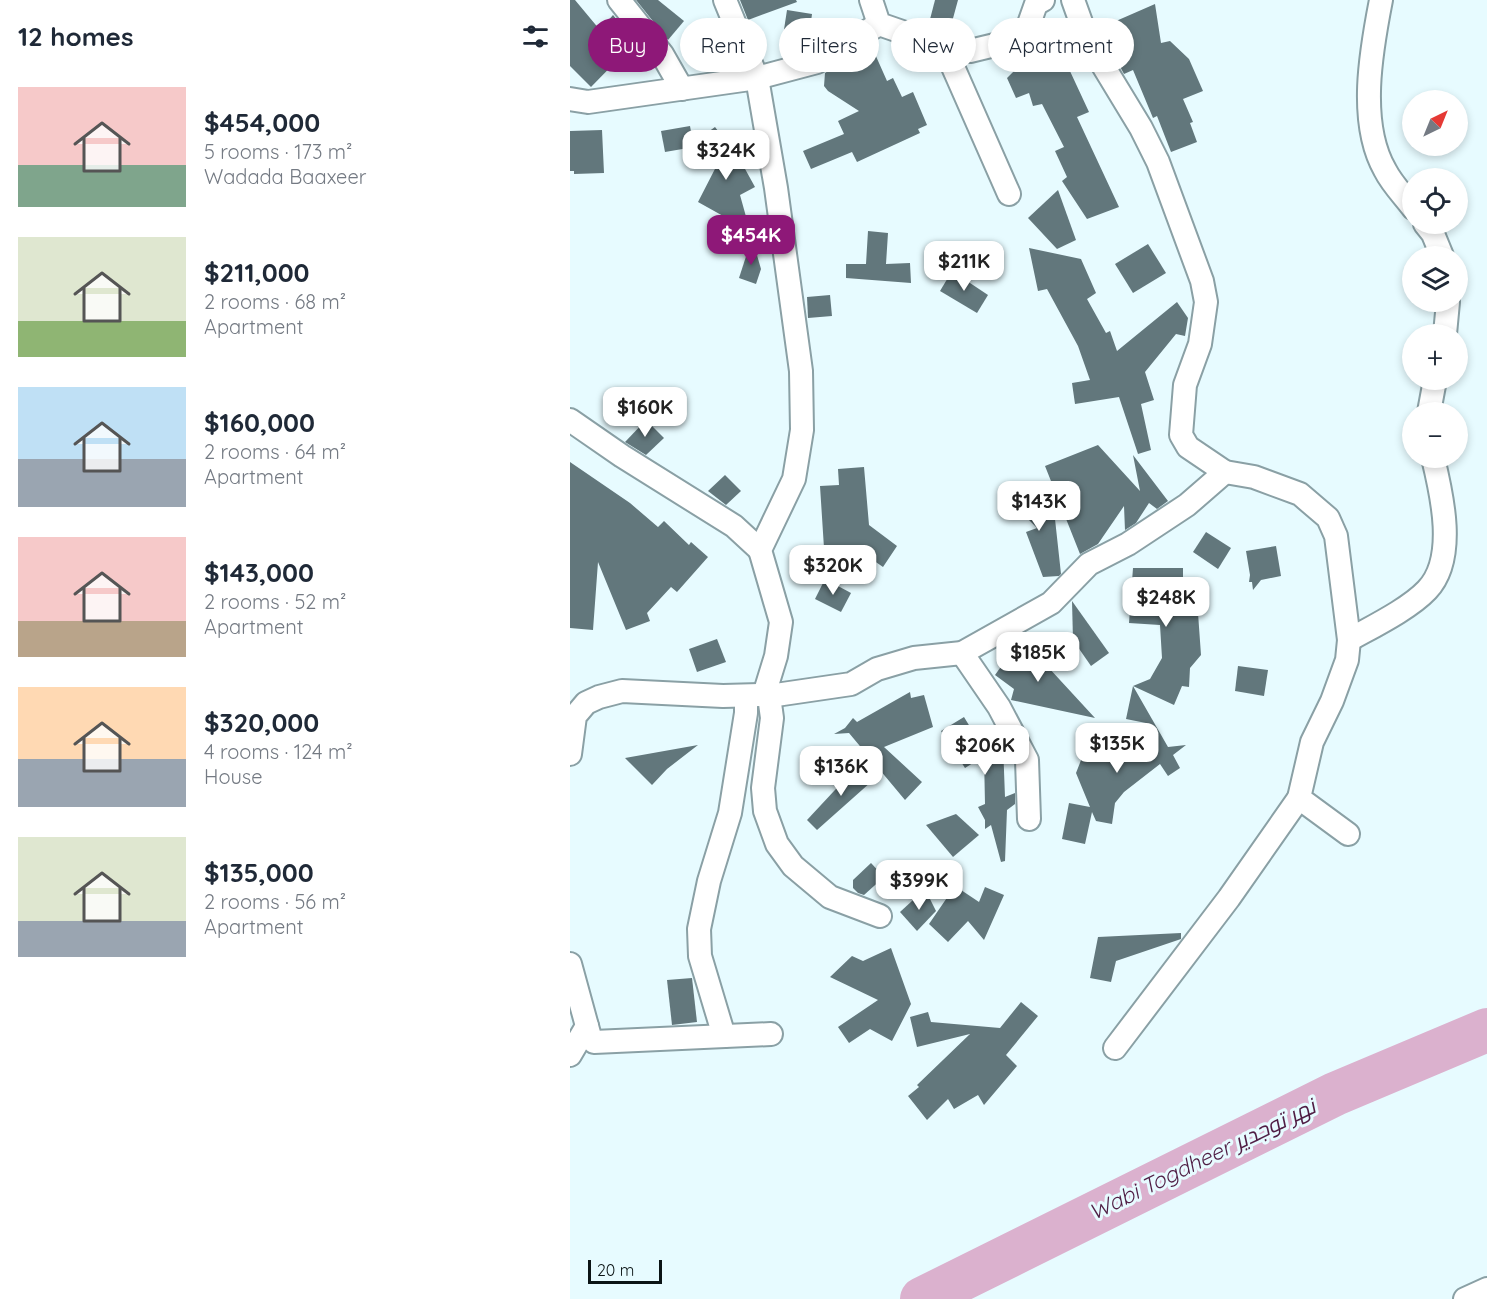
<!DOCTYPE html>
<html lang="en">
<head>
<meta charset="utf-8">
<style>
	:root { --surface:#fff; --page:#f6f6f7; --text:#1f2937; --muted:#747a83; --accent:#8e1878 }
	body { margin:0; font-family:Quicksand,Cairo,sans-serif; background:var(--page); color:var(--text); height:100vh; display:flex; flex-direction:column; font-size:22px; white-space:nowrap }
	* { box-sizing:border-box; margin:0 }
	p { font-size:20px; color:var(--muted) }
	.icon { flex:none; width:33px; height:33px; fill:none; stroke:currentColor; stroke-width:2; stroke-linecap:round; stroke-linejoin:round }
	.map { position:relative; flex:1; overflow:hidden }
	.drawer { display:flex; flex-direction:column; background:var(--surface); width:570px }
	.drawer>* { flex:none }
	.top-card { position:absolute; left:18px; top:18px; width:570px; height:54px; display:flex; gap:12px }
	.needle { width:39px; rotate:43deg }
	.buttons { position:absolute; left:832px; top:90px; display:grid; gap:12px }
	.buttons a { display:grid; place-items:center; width:66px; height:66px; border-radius:50%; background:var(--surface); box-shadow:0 3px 9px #0003; font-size:30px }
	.scale { position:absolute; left:18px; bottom:15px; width:74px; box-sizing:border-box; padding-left:6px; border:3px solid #0b1415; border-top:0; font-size:16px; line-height:21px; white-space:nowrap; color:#0b1415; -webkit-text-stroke:4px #e7fbff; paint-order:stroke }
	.price { position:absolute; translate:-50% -51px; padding:0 14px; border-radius:12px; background:#fff; color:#222; font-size:20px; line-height:39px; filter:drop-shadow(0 2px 3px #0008) }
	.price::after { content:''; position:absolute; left:50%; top:36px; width:18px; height:14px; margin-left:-9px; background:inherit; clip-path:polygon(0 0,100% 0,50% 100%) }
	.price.on { background:var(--accent); color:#fff }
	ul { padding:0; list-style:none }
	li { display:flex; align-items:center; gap:18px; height:150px; padding:0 18px }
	li span { display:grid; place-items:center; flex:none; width:168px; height:120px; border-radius:0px; color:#555 }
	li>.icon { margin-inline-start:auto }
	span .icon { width:72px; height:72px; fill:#fffc; stroke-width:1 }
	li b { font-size:26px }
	h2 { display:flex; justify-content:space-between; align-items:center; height:72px; padding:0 18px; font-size:26px }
	.tag { padding:0 21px; border-radius:27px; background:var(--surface); box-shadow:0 3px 9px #0003; font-size:21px; line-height:54px }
	.tag.on { background:var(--accent); color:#fff }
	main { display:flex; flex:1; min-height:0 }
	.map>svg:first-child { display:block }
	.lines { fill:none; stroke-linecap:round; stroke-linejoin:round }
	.river { stroke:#dbb1ce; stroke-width:44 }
	.building { fill:#62777c }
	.street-casing { stroke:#8aa0a5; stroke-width:26 }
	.street { stroke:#fff; stroke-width:22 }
	.labels { text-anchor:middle; stroke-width:6; stroke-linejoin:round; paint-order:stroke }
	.water-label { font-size:22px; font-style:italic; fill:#4f1d44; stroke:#e7fbff }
</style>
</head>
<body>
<main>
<section class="drawer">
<h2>12 homes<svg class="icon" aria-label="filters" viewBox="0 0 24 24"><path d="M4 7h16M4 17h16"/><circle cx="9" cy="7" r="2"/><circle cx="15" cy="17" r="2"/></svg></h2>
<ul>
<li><span style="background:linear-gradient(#f6c9c9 65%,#7fa58c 0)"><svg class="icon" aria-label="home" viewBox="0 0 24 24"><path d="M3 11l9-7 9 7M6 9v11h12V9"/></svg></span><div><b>$454,000</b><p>5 rooms · 173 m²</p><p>Wadada Baaxeer</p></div></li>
<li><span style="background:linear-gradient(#dfe7d0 70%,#8fb573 0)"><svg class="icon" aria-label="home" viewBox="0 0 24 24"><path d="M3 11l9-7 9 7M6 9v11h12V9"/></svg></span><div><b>$211,000</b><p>2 rooms · 68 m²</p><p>Apartment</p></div></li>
<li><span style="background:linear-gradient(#bfe0f5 60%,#9aa5b1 0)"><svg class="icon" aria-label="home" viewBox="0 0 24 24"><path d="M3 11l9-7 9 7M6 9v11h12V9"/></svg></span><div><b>$160,000</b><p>2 rooms · 64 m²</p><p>Apartment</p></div></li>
<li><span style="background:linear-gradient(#f6c9c9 70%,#b9a48a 0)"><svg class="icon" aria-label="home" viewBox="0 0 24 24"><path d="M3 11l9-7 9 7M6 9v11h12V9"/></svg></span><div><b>$143,000</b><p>2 rooms · 52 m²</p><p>Apartment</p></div></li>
<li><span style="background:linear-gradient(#ffd9b3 60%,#9aa5b1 0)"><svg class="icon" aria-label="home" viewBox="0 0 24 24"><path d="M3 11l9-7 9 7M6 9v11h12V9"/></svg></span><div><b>$320,000</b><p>4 rooms · 124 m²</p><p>House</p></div></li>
<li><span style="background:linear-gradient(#dfe7d0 70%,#9aa5b1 0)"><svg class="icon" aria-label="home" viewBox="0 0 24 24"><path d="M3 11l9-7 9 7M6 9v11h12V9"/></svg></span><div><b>$135,000</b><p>2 rooms · 56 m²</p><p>Apartment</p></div></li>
</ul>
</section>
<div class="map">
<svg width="917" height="1299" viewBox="0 0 917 1299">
	<rect width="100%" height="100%" fill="#e7fbff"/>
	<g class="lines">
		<polyline class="river" points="352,1299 765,1094 917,1030"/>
	</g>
	<g class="building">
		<polygon points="0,0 5,0 30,30 43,15 65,42 21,87 0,66"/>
		<polygon points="66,0 88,0 114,21 98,40"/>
		<polygon points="170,0 226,0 227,2 178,20"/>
		<polygon points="365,0 388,0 379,33 358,27"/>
		<polygon points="585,4 591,43 600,41 619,59 633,91 613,99 623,122 620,123 627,142 601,152 587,116 583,118 563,70 554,74 530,28"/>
		<polygon points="217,10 242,14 237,51 231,52 211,49"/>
		<polygon points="486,41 519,112 507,117 549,207 517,219 492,181 497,177 485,151 494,147 472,104 463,106 459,93 446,98 437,78 460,55"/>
		<polygon points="301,45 317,81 323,78 332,97 343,92 357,125 348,129 350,133 287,162 282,152 241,169 233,151 274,134 268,121 289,111 258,91 254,86 255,73"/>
		<polygon points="120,126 124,147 95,152 91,131"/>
		<polygon points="145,127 169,158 185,187 170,195 180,231 128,202 147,165 131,137"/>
		<polygon points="32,130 34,173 4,174 4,171 0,171 0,131"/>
		<polygon points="488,190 506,240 487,249 458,218"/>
		<polygon points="298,231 318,233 316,264 340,263 341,283 276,278 276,264 296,264"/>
		<polygon points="182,238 191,269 186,284 169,278"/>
		<polygon points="578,244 596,273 563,293 545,264"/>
		<polygon points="459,248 511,259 526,293 517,299 536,333 540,331 547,351 607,302 618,318 615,336 606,334 575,372 584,400 571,404 581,450 568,454 549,397 505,404 502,383 520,380 508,346 477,289 468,291"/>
		<polygon points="382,271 418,295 407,313 370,291"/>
		<polygon points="260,295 262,316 238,318 237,297"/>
		<polygon points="76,420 94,438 76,455 55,442"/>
		<polygon points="528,445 570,491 563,455 598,501 587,509 579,503 566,523 555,530 554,506 528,544 510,554 475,466"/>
		<polygon points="0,462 60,503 88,527 94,521 119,545 121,542 138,557 107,592 101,587 77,613 80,621 56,630 28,562 23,630 0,628"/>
		<polygon points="294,467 299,525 327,546 313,567 300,558 257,569 252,548 254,548 250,486 269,485 268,469"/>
		<polygon points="155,475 171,491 156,505 138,491"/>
		<polygon points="450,484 485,519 491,574 489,576 473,577 456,532 467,528 436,497"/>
		<polygon points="636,532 661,548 648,569 623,552"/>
		<polygon points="706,546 711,576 691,580 683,590 682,582 679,582 680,575 676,551"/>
		<polygon points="563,568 613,568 613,614 628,613 631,655 620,668 619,687 612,686 604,705 563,686 580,679 592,658 590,625 559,623"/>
		<polygon points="255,579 281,593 271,612 245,599"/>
		<polygon points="502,601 539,653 521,666 503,640"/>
		<polygon points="147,639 156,662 127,672 119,649"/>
		<polygon points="455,642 525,718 441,700 444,689 425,675 435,661"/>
		<polygon points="668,666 698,670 694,696 665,691"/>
		<polygon points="563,686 598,747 616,745 603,755 610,768 598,776 590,764 554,792 545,803 542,824 526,821 522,812 515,844 492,839 499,803 520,807 506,773 515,750 537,758 551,745 562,757 572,749 579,748 567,731 576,723 556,719"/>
		<polygon points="340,692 341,698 354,695 363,727 314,747 352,782 335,800 279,733 264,734 275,728 283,718 287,722"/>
		<polygon points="394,717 408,740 429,736 433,744 435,797 445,793 445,804 437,810 435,861 431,862 421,825 415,829 415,820 408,807 415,804 414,756 395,768 371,731"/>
		<polygon points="128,745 97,769 82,785 55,758"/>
		<polygon points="291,762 301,782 247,830 237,820"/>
		<polygon points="386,814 409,835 383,857 356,825"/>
		<polygon points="301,863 314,877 294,895 288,893 283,888 283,880"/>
		<polygon points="385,886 409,902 415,887 434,895 414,940 398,921 378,942 359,924"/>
		<polygon points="355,889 366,911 347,931 330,912"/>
		<polygon points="611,933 611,939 546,961 541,982 520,978 528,937"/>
		<polygon points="321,948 341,1004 322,1041 300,1029 279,1043 268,1027 308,1000 260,977 282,956 293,961"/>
		<polygon points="122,978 127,1022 102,1025 97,980"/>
		<polygon points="451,1002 468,1016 436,1055 447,1066 414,1105 408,1095 384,1109 378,1099 357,1120 338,1096 349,1087 347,1085 400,1034 347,1047 340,1017 358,1012 361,1022 430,1028"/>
	</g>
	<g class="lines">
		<defs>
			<g id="street">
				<polyline points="49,0 92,54 112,89"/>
				<polyline points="155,0 187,78 206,188 231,371 232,430 224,479 190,550 211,622 206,656 194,695 199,696 202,718 193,788 195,811 207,844 223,866 260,897 310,916"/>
				<polyline points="301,0 309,24 335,33 352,44 376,51 400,51 454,38 466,4 473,0"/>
				<polyline points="503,0 517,39 571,128 588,162 632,281 636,302 630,344 615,385 611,435 618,447 655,472 684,477 730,494 758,518 766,536 779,640 777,660 762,701 742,742 729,798 778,834"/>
				<path d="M811 0C801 51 788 123 815 170 822 184 834 196 843 208"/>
				<polyline points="376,51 439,194"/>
				<polyline points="0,99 18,102 187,78 247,62 309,24"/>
				<polyline points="855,224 863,234 872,256"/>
				<polyline points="875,334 878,302"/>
				<polyline points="859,412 865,380"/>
				<polyline points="0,420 52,456 164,526 190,550"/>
				<path d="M779 640C802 627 839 609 857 590 887 559 872 495 863 458"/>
				<polyline points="392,653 429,707 457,760 459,819"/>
				<polyline points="199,696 281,684 307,669 344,658 392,653 481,603 519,564 558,544 617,505 655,472"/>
				<polyline points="0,754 5,716 16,703 29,697 52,691 153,696 190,695"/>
				<polyline points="0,964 20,1037 24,1042 201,1034"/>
				<polyline points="154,1036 130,956 129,929 139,881 160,813 176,713 176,696"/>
				<polyline points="545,1048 659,898 729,798"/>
				<polyline points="0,1055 17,1026"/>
				<polyline points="895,1299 917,1289"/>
			</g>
		</defs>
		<use href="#street" class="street-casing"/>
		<use href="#street" class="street"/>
	</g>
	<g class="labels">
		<g class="water-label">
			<text transform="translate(632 1159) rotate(-26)" y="8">Wabi Togdheer نهر توجدير</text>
		</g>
	</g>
</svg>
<div class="buttons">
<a><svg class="needle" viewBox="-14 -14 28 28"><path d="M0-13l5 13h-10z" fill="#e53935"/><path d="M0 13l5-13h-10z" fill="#747a83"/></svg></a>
<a><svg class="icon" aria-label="locate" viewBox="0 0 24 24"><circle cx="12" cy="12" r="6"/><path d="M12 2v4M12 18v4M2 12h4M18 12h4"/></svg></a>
<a><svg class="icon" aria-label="layers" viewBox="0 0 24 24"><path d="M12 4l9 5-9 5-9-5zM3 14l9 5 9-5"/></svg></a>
<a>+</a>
<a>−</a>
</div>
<div class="scale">20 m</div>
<b class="price" style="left:156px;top:181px">$324K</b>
<b class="price on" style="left:181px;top:266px">$454K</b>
<b class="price" style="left:394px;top:292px">$211K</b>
<b class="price" style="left:75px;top:438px">$160K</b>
<b class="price" style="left:469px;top:532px">$143K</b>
<b class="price" style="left:263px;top:596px">$320K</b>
<b class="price" style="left:596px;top:628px">$248K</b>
<b class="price" style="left:468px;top:683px">$185K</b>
<b class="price" style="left:547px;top:774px">$135K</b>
<b class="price" style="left:415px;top:776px">$206K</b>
<b class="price" style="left:271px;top:797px">$136K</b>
<b class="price" style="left:349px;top:911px">$399K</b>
<div class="top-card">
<a class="tag on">Buy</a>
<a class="tag">Rent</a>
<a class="tag">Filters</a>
<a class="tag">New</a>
<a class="tag">Apartment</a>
</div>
</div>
</main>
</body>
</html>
